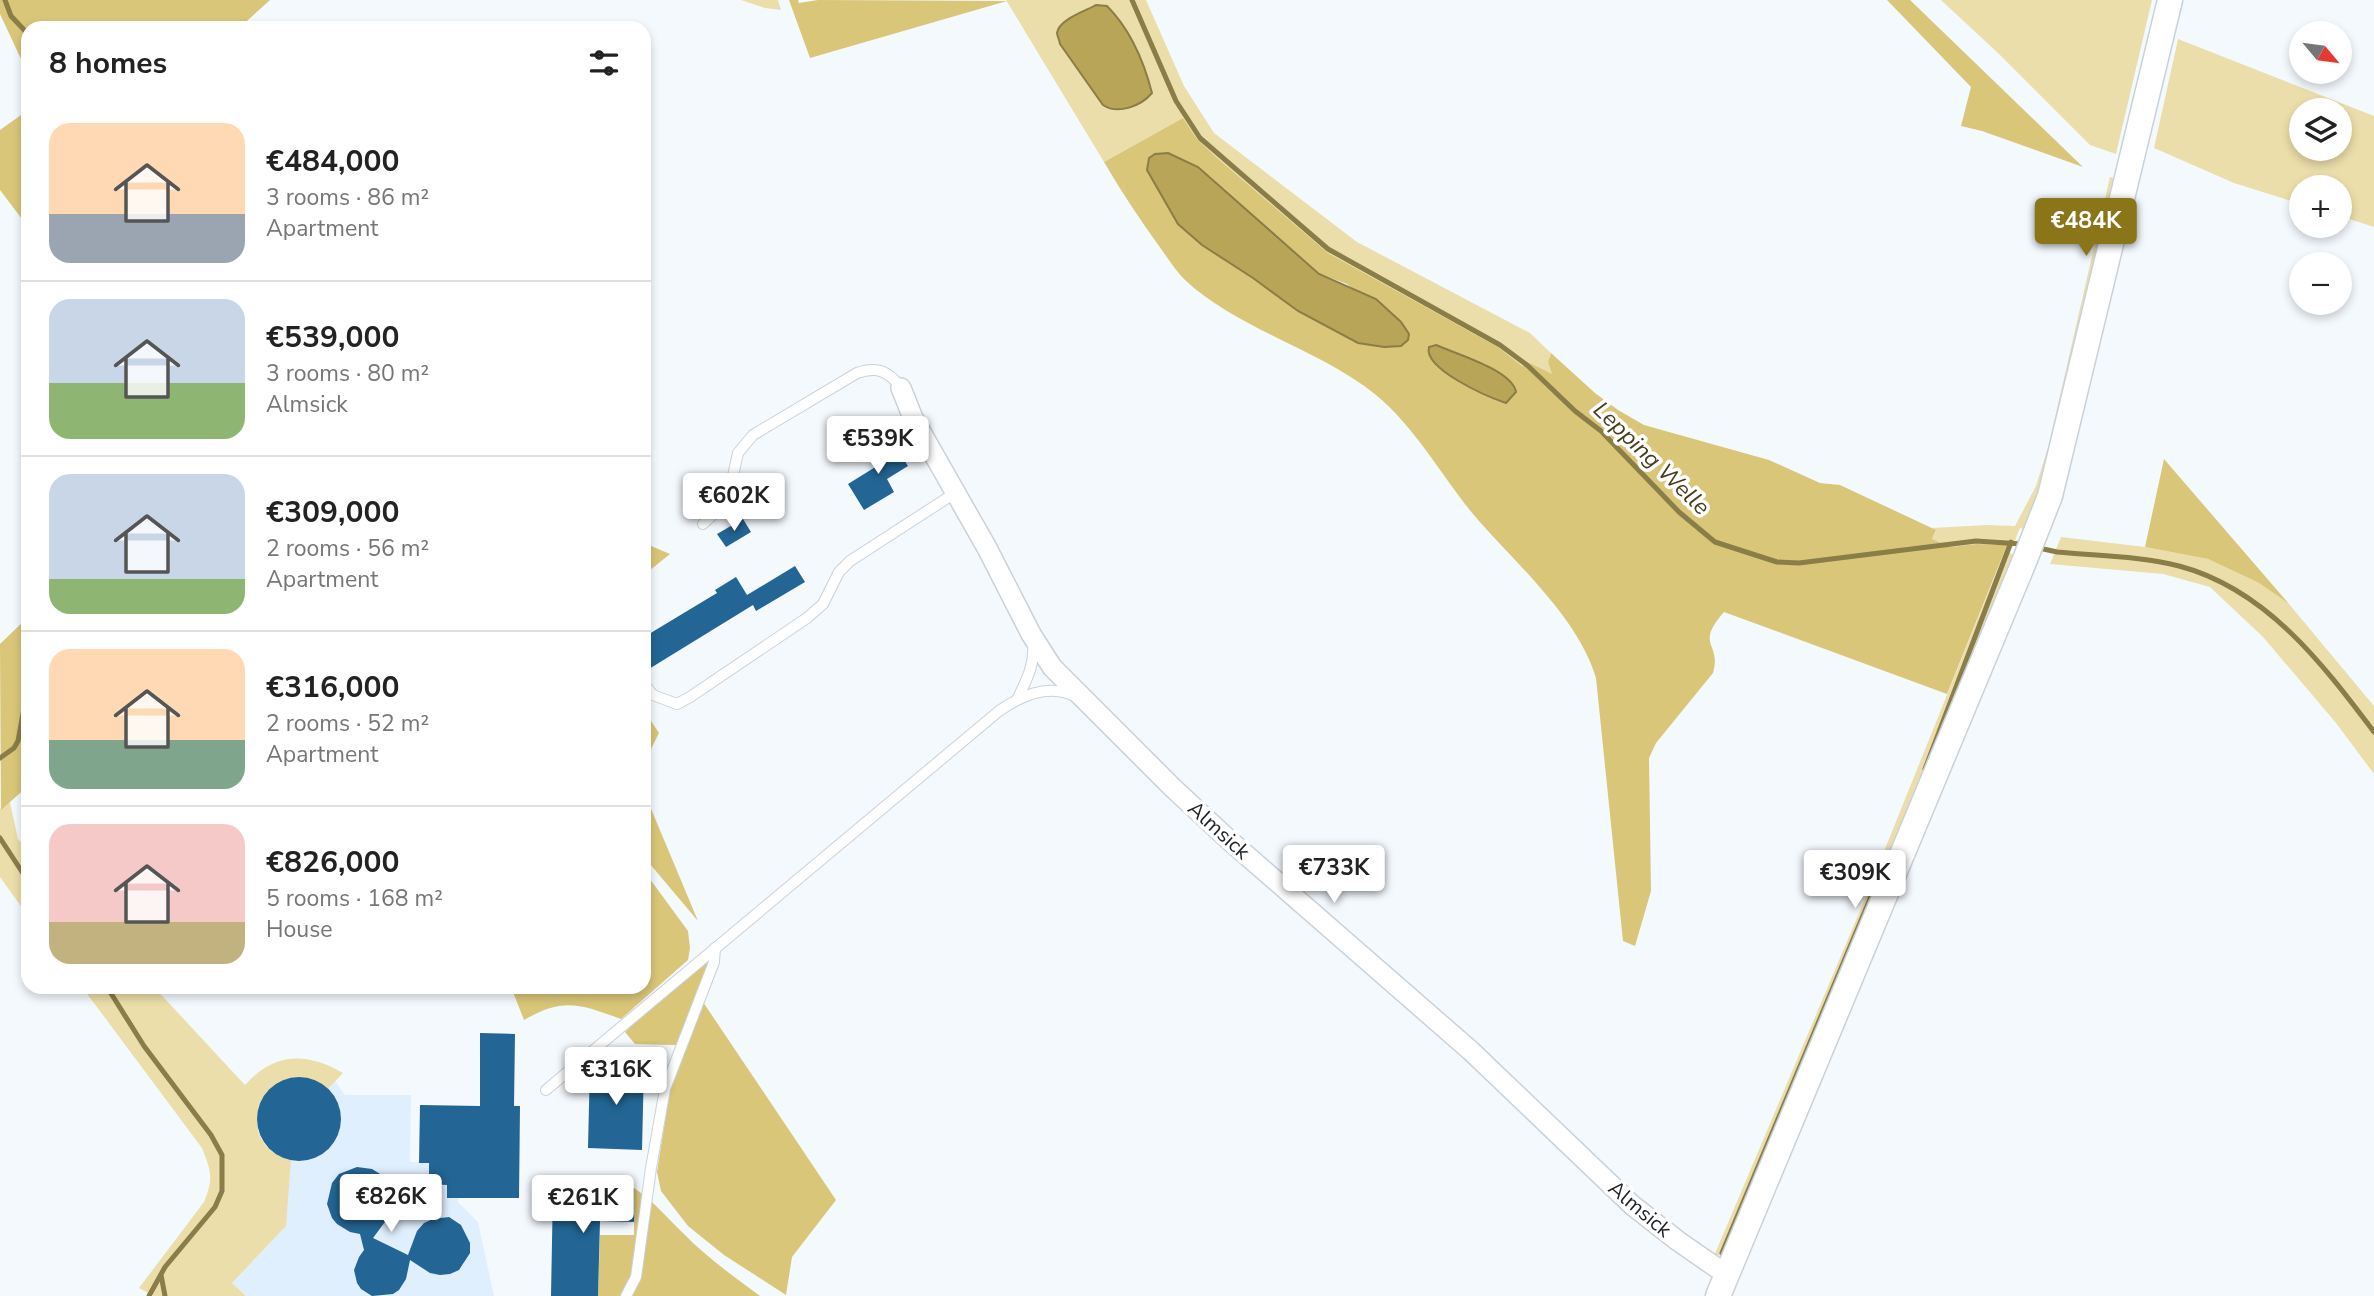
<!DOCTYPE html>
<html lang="en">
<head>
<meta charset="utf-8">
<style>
	:root { --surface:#fff; --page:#f2f2f2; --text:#222; --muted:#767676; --line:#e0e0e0; --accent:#8a7519 }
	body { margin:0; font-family:"Nunito Sans",sans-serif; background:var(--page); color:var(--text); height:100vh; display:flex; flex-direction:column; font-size:26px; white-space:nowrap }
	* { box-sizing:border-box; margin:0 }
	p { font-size:23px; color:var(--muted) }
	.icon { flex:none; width:38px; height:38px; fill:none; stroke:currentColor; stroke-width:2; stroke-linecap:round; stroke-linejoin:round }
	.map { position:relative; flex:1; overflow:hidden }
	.sheet { position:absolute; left:21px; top:21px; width:630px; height:973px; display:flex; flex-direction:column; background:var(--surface); border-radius:21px; box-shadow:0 4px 10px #0003 }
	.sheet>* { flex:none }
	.needle { width:46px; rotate:119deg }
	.buttons { position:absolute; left:2289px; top:21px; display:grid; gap:14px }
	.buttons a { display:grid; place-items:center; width:63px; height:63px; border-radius:50%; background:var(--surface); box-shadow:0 4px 10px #0003; font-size:35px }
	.price { position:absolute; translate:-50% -60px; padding:0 16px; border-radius:7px; background:#fff; color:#222; font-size:23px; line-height:46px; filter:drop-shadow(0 2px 4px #0008) }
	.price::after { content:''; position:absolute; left:50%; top:42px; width:21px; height:16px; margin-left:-10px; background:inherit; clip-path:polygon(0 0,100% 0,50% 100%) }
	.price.active { background:var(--accent); color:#fff }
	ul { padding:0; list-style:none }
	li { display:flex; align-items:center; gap:21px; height:175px; padding:0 28px }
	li+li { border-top:2px solid var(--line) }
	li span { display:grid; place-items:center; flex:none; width:196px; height:140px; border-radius:21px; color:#555 }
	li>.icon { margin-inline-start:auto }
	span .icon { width:84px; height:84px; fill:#fffc; stroke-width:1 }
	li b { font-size:30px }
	h2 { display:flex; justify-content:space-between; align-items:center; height:84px; padding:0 28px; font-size:30px }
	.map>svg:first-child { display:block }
	.built { fill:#e0effd }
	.green { fill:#ebdeaa; fill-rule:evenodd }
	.forest { fill:#d9c678; fill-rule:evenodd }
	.water { fill:#b9a558; stroke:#8a7d48; stroke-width:2 }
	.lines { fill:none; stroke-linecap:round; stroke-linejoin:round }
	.stream { stroke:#8a7d48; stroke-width:5 }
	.building { fill:#236594 }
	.service-casing { stroke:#c9d2d9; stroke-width:12 }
	.minor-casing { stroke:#c9d2d9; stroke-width:22 }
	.tertiary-casing { stroke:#c9d2d9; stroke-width:27 }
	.service { stroke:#fff; stroke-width:10 }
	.minor { stroke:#fff; stroke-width:19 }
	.tertiary { stroke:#fff; stroke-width:24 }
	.labels { text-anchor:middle; stroke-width:7; stroke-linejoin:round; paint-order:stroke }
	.street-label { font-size:21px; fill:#1e2124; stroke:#fff }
	.water-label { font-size:23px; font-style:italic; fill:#463d1b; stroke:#fff }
</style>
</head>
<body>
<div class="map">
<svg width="2374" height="1296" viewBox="0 0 2374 1296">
	<rect width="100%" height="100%" fill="#f4f9fe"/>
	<polygon class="built" points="293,1077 313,1080 328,1089 335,1081 345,1095 411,1095 410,1162 460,1163 458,1202 478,1222 494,1296 246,1296 232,1283 286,1226 284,1158 268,1147 262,1139 257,1120 258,1109 267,1092 274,1085"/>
	<g class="green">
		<polygon points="741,0 778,0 781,10 765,8"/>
		<polygon points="1006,0 1146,0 1184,86 1214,133 1357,242 1530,333 1551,353 1548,362 1553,375 1530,363 1522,366 1498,347 1328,253 1216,157 1197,139 1183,118 1104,162"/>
		<polygon points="1941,0 2152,0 2116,154 2090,145 1999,54"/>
		<path d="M2178 39 2374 116V227L2340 216V187H2301V204L2234 183 2154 148ZM2301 110H2340V149H2301Z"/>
		<polygon points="2110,177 2121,180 2030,531 2020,528 2010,553 2020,558 1730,1250 1721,1255 1714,1256 1862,906 2007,546 1976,544 1951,547 1932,539 1936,531 1932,528 1988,525 2015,526 2036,486 2049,444"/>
		<polygon points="2061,537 2145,547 2208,559 2259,583 2289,604 2374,706 2374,774 2336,723 2263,637 2210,587 2163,574 2050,564"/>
		<polygon points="10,802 18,839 28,850 28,916 0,877 0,808 1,809"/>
		<path d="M82 987H154L245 1085C274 1052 307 1052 343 1073L328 1089C273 1043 221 1142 291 1160L286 1226 232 1283 246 1296H154L139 1288 204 1202C214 1178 211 1171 202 1148Z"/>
	</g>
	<g class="forest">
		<polygon points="0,0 270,0 239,28 28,28 28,74 0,14"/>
		<polygon points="789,0 798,0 799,3 818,0 1007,1 810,58"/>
		<polygon points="1887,0 1910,0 2083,167 1982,131 1961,126 1971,87"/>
		<polygon points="28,110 28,227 0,190 0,130"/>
		<path d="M1183 118 1197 139 1216 157 1328 253 1498 347 1522 366 1530 363 1552 374 1548 362 1551 353 1595 393 1618 410 1644 425 1769 460 1820 483 1840 485 1936 530 1932 539 1951 547 1976 544 2007 545 1947 694 1724 612C1694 646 1722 642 1713 673L1656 743 1649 758 1651 891 1635 946 1623 941 1596 678C1578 617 1514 562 1473 514 1441 475 1415 427 1376 395 1319 349 1239 330 1185 280 1175 270 1167 257 1159 246 1139 218 1121 191 1104 162ZM1178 224 1289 247 1320 274 1347 284 1409 334 1408 339 1401 346 1359 343 1298 311 1253 278 1202 245ZM1436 345C1457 354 1512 370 1516 392L1506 403Z"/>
		<polygon points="2164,459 2289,604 2259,583 2208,559 2145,547"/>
		<polygon points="644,543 670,554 644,575"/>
		<polygon points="28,617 28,786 1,810 0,644"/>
		<polygon points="644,710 659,733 644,763"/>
		<polygon points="644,792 698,921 644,857"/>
		<path d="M644 871 688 931 690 948 688 960 621 1019C580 1004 563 997 524 1020L511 987H644Z"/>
		<polygon points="708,956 711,960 676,1045 635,1044 625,1032"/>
		<polygon points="703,1002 836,1200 792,1257 786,1295 724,1255 688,1226 661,1191 657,1172 670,1089"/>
		<path d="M634 1188C654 1201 666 1217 683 1233 706 1257 733 1276 760 1296H598L600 1235H634Z"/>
	</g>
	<g class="water">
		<path d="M1096 5 1107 6C1130 29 1144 62 1152 93 1141 106 1118 115 1103 105L1060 44C1060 42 1057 35 1057 33 1059 19 1086 11 1096 5Z"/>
		<polygon points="1168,153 1198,167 1319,274 1376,299 1401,322 1409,334 1408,340 1401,346 1384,347 1358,343 1298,311 1253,278 1202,245 1178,224 1147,170 1149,158 1155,154"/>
		<path d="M1436 345C1456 354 1512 370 1516 392L1506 403C1488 397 1423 369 1429 347Z"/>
	</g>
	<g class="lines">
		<g class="stream">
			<polyline points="5,0 11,16 28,34"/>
			<polyline points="1132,0 1176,101 1200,138 1328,249 1500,345 1527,365 1575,411 1601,431 1679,512 1715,542 1777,562 1799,563 1976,541 2022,544"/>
			<path d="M2039 548 2057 552C2096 556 2140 556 2179 566 2266 589 2322 663 2374 732"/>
			<polyline points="0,758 14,748 18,741 25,703 28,700"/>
			<polyline points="1925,769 2011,542"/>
			<polyline points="0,838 28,881"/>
			<polyline points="107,987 144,1046 211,1135 222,1155 222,1191 215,1207 165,1267 149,1296"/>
			<polyline points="1722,1253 1880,875"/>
			<polyline points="161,1275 165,1296"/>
		</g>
	</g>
	<g class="building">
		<polygon points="892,441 908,466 887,479 894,492 864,510 848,484 877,466 870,455"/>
		<polygon points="743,519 751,532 726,547 717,534"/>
		<polygon points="795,566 805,582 756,611 753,605 644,672 644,637 717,593 715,590 736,577 747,595"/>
		<polygon points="480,1033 515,1034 514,1106 520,1106 519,1198 447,1198 447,1185 429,1184 429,1163 419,1163 420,1105 480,1106"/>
		<polygon points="590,1064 644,1065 642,1150 588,1148"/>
		<circle cx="299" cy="1119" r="42"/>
		<polygon points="357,1167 372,1169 385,1177 394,1196 393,1211 373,1238 408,1255 417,1231 424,1223 433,1219 449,1217 461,1225 470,1243 470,1253 459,1270 450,1274 440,1275 430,1273 410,1260 406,1279 399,1290 393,1294 372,1296 361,1289 357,1283 354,1270 359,1257 364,1250 360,1234 350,1232 337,1224 332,1218 327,1204 332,1183 339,1174"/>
		<polygon points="553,1187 634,1188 634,1222 600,1221 598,1296 551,1296"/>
	</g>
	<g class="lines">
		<defs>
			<g id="service">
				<path d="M703 524 724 504 729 494 738 453 753 435 857 373C877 366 889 371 901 388"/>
				<polyline points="644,684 653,695 677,704 690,697 807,618 823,604 839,572 850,561 955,493"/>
				<path d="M1018 698C1026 681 1035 664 1033 645"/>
				<path d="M546 1090 999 711C1021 696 1046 684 1073 695"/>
				<polyline points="626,1296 636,1277 651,1168 665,1089 714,962 715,948"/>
			</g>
			<polyline id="minor" points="901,388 913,418 987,548 1031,634 1052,667 1173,788 1229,840 1471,1051 1632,1205 1678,1241 1727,1275"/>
			<polyline id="tertiary" points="1718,1296 2024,562 2050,496 2170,0"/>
		</defs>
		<use href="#service" class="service-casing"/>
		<use href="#minor" class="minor-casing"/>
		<use href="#tertiary" class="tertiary-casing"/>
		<use href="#service" class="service"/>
		<use href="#minor" class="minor"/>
		<use href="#tertiary" class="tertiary"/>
	</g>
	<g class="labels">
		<g class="street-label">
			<text transform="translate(1219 830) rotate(42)" y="7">Almsick</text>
			<text transform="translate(1640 1209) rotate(40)" y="7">Almsick</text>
		</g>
		<g class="water-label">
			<text transform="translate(1652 458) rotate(44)" y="8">Lepping Welle</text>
		</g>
	</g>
</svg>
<div class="buttons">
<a><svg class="needle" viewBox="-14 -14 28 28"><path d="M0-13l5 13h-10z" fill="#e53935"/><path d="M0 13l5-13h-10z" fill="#767676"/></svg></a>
<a><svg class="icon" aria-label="layers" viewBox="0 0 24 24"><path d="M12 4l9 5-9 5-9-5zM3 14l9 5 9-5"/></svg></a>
<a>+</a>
<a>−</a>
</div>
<b class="price active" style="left:2086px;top:258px">€484K</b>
<b class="price" style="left:878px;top:476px">€539K</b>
<b class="price" style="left:734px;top:533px">€602K</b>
<b class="price" style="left:1334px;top:905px">€733K</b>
<b class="price" style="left:1855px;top:910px">€309K</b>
<b class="price" style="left:616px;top:1107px">€316K</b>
<b class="price" style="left:391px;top:1234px">€826K</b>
<b class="price" style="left:583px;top:1235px">€261K</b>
<section class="sheet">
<h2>8 homes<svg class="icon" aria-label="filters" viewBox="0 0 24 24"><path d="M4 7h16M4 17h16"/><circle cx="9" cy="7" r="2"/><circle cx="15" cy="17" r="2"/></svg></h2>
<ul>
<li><span style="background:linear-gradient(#ffd9b3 65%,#9aa5b1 0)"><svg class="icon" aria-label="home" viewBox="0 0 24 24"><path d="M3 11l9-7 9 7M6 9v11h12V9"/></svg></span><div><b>€484,000</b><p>3 rooms · 86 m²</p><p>Apartment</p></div></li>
<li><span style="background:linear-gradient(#c9d6e8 60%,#8fb573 0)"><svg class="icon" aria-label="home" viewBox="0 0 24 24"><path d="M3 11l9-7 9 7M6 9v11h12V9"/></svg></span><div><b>€539,000</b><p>3 rooms · 80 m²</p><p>Almsick</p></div></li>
<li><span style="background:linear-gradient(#c9d6e8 75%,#8fb573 0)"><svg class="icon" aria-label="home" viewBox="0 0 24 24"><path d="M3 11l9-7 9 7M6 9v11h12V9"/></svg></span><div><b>€309,000</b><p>2 rooms · 56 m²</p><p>Apartment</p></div></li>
<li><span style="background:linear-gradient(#ffd9b3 65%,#7fa58c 0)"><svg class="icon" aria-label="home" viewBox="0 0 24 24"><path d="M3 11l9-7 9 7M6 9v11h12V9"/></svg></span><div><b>€316,000</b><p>2 rooms · 52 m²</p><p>Apartment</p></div></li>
<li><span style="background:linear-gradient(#f6c9c9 70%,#c2b280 0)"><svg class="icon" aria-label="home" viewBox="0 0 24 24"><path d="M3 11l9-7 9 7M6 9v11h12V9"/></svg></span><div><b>€826,000</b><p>5 rooms · 168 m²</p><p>House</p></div></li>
</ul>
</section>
</div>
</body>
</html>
